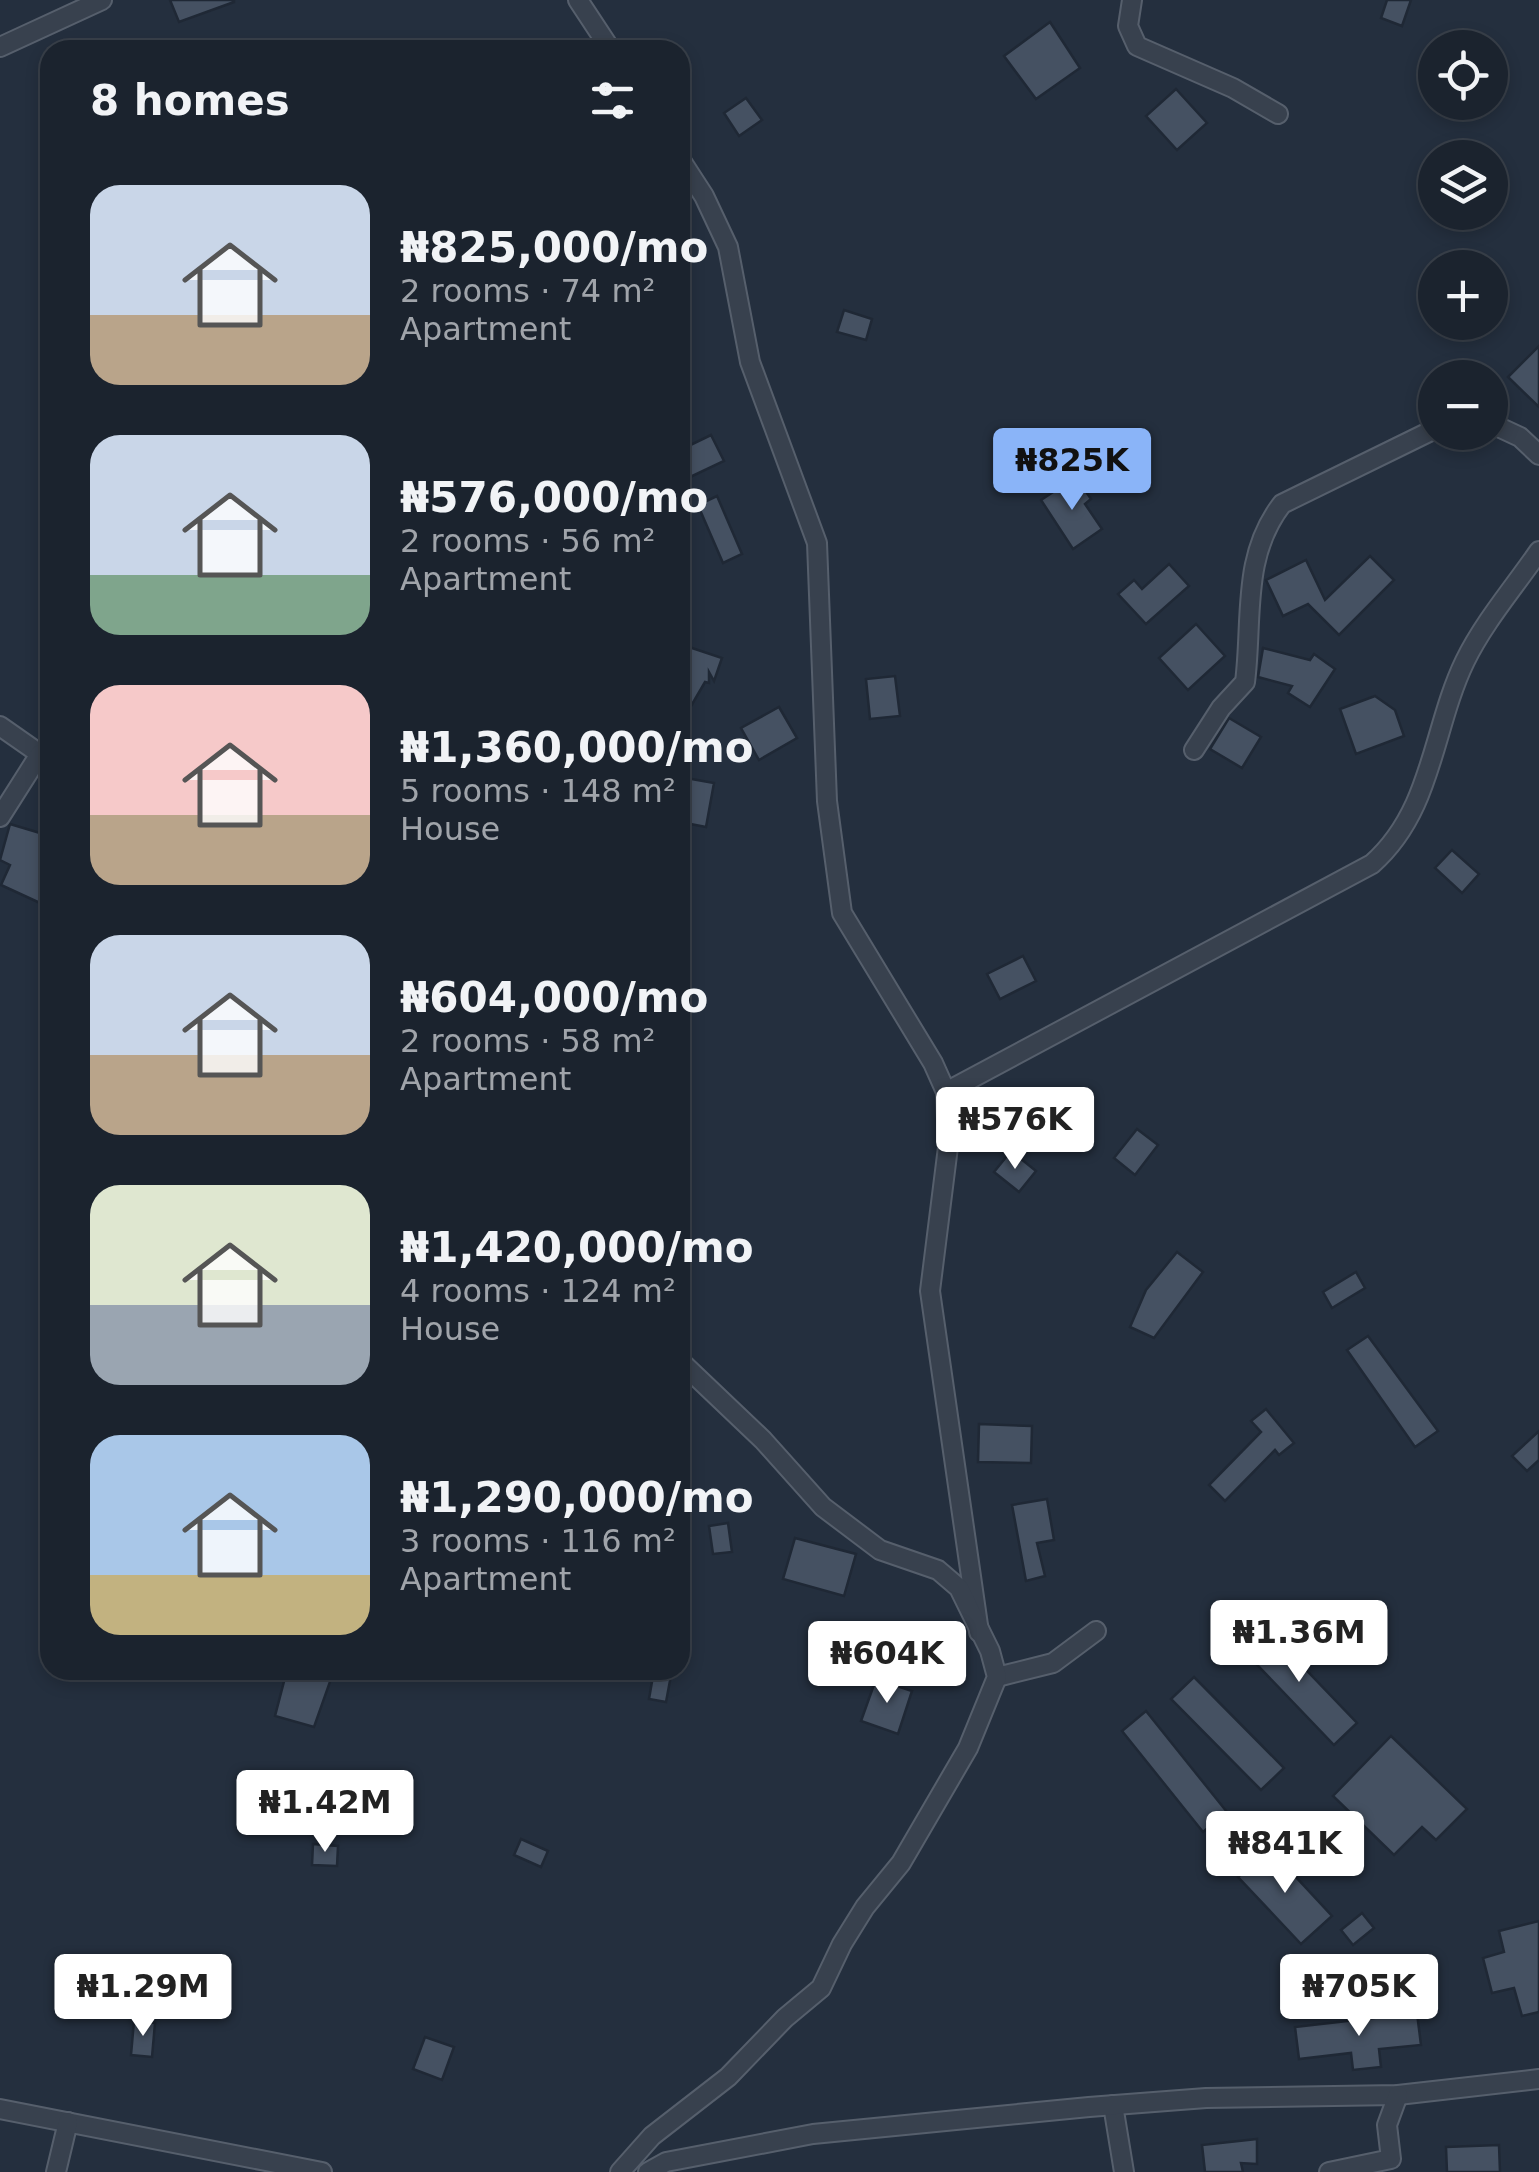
<!DOCTYPE html>
<html lang="en">
<head>
<meta charset="utf-8">
<style>
	:root { --surface:#1b232e; --page:#242b36; --text:#f1f3f6; --muted:#a0a4aa; --line:#39404a; --accent:#8ab4f8 }
	body { margin:0; font-family:"DejaVu Sans",sans-serif; background:var(--page); color:var(--text); height:100vh; display:flex; flex-direction:column; font-size:38px; white-space:nowrap }
	* { box-sizing:border-box; margin:0 }
	p { font-size:32px; color:var(--muted) }
	.icon { flex:none; width:55px; height:55px; fill:none; stroke:currentColor; stroke-width:2; stroke-linecap:round; stroke-linejoin:round }
	.map { position:relative; flex:1; overflow:hidden }
	.details { position:absolute; left:40px; top:40px; width:650px; height:1640px; display:flex; flex-direction:column; background:var(--surface); border-radius:30px; box-shadow:0 5px 15px #0003,0 0 0 2px var(--line) }
	.details>* { flex:none }
	.tools { position:absolute; left:1418px; top:30px; display:grid; gap:20px }
	.tools a { display:grid; place-items:center; width:90px; height:90px; border-radius:50%; background:var(--surface); box-shadow:0 5px 15px #0003,0 0 0 2px var(--line); font-size:50px }
	.price { position:absolute; translate:-50% -85px; padding:0 22px; border-radius:10px; background:#fff; color:#222; font-size:32px; line-height:65px; filter:drop-shadow(0 2px 5px #0008) }
	.price::after { content:''; position:absolute; left:50%; top:60px; width:30px; height:22px; margin-left:-15px; background:inherit; clip-path:polygon(0 0,100% 0,50% 100%) }
	.price.on { background:var(--accent); color:#111 }
	ul { padding:0; list-style:none }
	li { display:flex; align-items:center; gap:30px; height:250px; padding:0 50px }
	li span { display:grid; place-items:center; flex:none; width:280px; height:200px; border-radius:30px; color:#555 }
	li>.icon { margin-inline-start:auto }
	span .icon { width:120px; height:120px; fill:#fffc; stroke-width:1 }
	li b { font-size:42px }
	h2 { display:flex; justify-content:space-between; align-items:center; height:120px; padding:0 50px; font-size:42px }
	.map>svg:first-child { display:block }
	.building { fill:#455162; stroke:#1f2835; stroke-width:2.5 }
	.lines { fill:none; stroke-linecap:round; stroke-linejoin:round }
	.minor-casing { stroke:#565f6c; stroke-width:22 }
	.minor { stroke:#38414e; stroke-width:18 }
</style>
</head>
<body>
<div class="map">
<svg width="1539" height="2172" viewBox="0 0 1539 2172">
	<rect width="100%" height="100%" fill="#242f3e"/>
	<g class="building">
		<polygon points="170,0 234,0 234,2 179,22"/>
		<polygon points="1387,0 1411,0 1402,26 1381,18"/>
		<polygon points="1050,22 1080,68 1036,99 1004,56"/>
		<polygon points="1176,89 1207,123 1177,150 1146,116"/>
		<polygon points="746,98 762,120 739,136 724,113"/>
		<polygon points="844,310 872,319 866,340 837,332"/>
		<polygon points="1539,346 1539,407 1508,377"/>
		<polygon points="711,435 724,461 686,479 680,466 680,450"/>
		<polygon points="1076,477 1091,499 1085,504 1102,529 1073,549 1041,500"/>
		<polygon points="717,496 742,554 723,563 700,510 700,504"/>
		<polygon points="1370,556 1394,580 1339,635 1308,604 1283,616 1266,580 1306,560 1325,600"/>
		<polygon points="1169,564 1189,586 1146,624 1118,594 1134,580 1142,589"/>
		<polygon points="1196,624 1225,656 1188,690 1159,658"/>
		<polygon points="689,647 722,658 714,681 709,672 709,683 705,682 680,725 680,675"/>
		<polygon points="1263,648 1310,660 1314,654 1335,669 1310,707 1288,693 1292,686 1258,677"/>
		<polygon points="895,676 900,716 870,719 866,679"/>
		<polygon points="1375,696 1395,710 1404,736 1356,754 1340,709"/>
		<polygon points="779,707 797,738 759,760 741,728"/>
		<polygon points="1229,718 1261,737 1242,768 1210,749"/>
		<polygon points="686,778 714,783 706,827 680,822"/>
		<polygon points="10,824 50,836 50,863 44,884 48,885 40,903 1,885 10,865 0,860"/>
		<polygon points="1452,850 1479,874 1462,893 1435,868"/>
		<polygon points="1023,956 1036,981 1000,999 987,974"/>
		<polygon points="1137,1129 1158,1145 1135,1175 1114,1158"/>
		<polygon points="1011,1151 1036,1171 1019,1192 994,1172"/>
		<polygon points="1177,1252 1203,1272 1154,1338 1130,1327 1146,1290"/>
		<polygon points="1356,1272 1365,1288 1332,1308 1323,1292"/>
		<polygon points="1368,1336 1438,1431 1415,1447 1347,1350"/>
		<polygon points="1266,1409 1294,1443 1279,1455 1275,1450 1225,1501 1209,1485 1261,1432 1251,1421"/>
		<polygon points="979,1424 1032,1426 1031,1463 978,1462"/>
		<polygon points="1539,1431 1539,1460 1527,1471 1512,1456"/>
		<polygon points="1047,1499 1054,1540 1037,1543 1045,1576 1026,1581 1012,1505"/>
		<polygon points="728,1523 732,1552 713,1554 709,1526"/>
		<polygon points="795,1538 856,1554 844,1596 783,1579"/>
		<polygon points="1264,1626 1357,1723 1334,1745 1241,1648"/>
		<polygon points="287,1670 331,1679 314,1727 275,1716"/>
		<polygon points="654,1670 672,1670 666,1702 649,1699"/>
		<polygon points="1194,1677 1284,1768 1261,1790 1171,1699"/>
		<polygon points="876,1679 912,1691 898,1734 861,1721"/>
		<polygon points="1146,1711 1227,1812 1203,1832 1122,1731"/>
		<polygon points="1391,1736 1467,1809 1436,1840 1422,1827 1394,1855 1333,1796"/>
		<polygon points="521,1839 548,1851 541,1867 514,1855"/>
		<polygon points="313,1844 338,1846 337,1866 312,1865"/>
		<polygon points="1269,1848 1332,1916 1301,1944 1238,1877"/>
		<polygon points="1362,1913 1374,1928 1353,1945 1341,1930"/>
		<polygon points="1539,1921 1539,2012 1522,2016 1514,1988 1492,1993 1483,1958 1504,1952 1499,1931"/>
		<polygon points="1417,2013 1421,2045 1379,2049 1381,2067 1353,2070 1351,2053 1299,2059 1295,2027"/>
		<polygon points="134,2021 155,2023 152,2057 131,2055"/>
		<polygon points="425,2037 454,2047 442,2080 413,2069"/>
		<polygon points="1257,2139 1257,2164 1241,2163 1243,2172 1205,2172 1202,2145"/>
		<polygon points="1499,2145 1500,2172 1447,2172 1446,2147"/>
	</g>
	<g class="lines">
		<defs>
			<g id="minor">
				<polyline points="578,0 611,50"/>
				<polyline points="1132,0 1128,26 1137,46 1233,88 1278,114"/>
				<polyline points="0,47 102,0"/>
				<polyline points="680,159 704,196 728,247 750,362 817,543 827,801 842,913 933,1063 946,1092 948,1147 930,1291 979,1632"/>
				<polyline points="1490,423 1520,437 1539,455"/>
				<polyline points="0,726 40,754 50,769"/>
				<path d="M1194 750 1221 708 1245 682C1253 620 1241 557 1282 504L1435 429"/>
				<polyline points="0,817 40,754"/>
				<path d="M946 1092 1372 864C1433 810 1432 729 1465 661 1484 622 1515 586 1539 551"/>
				<polyline points="997,1677 1053,1663 1096,1631"/>
				<polyline points="1113,2105 1124,2172"/>
				<polyline points="0,2109 322,2172"/>
				<polyline points="56,2172 68,2122"/>
				<polyline points="620,2172 652,2136 728,2077 785,2018 821,1988 842,1944 865,1907 901,1863 968,1748 997,1677 990,1651 959,1588 938,1570 880,1550 823,1507 763,1440 680,1361"/>
				<polyline points="648,2172 666,2162 813,2134 1089,2107 1206,2098 1398,2095 1539,2079"/>
				<polyline points="1329,2172 1391,2159 1387,2125 1398,2095"/>
			</g>
		</defs>
		<use href="#minor" class="minor-casing"/>
		<use href="#minor" class="minor"/>
	</g>
</svg>
<div class="tools">
<a><svg class="icon" aria-label="locate" viewBox="0 0 24 24"><circle cx="12" cy="12" r="6"/><path d="M12 2v4M12 18v4M2 12h4M18 12h4"/></svg></a>
<a><svg class="icon" aria-label="layers" viewBox="0 0 24 24"><path d="M12 4l9 5-9 5-9-5zM3 14l9 5 9-5"/></svg></a>
<a>+</a>
<a>−</a>
</div>
<b class="price on" style="left:1072px;top:513px">₦825K</b>
<b class="price" style="left:1015px;top:1172px">₦576K</b>
<b class="price" style="left:1299px;top:1685px">₦1.36M</b>
<b class="price" style="left:887px;top:1706px">₦604K</b>
<b class="price" style="left:325px;top:1855px">₦1.42M</b>
<b class="price" style="left:1285px;top:1896px">₦841K</b>
<b class="price" style="left:143px;top:2039px">₦1.29M</b>
<b class="price" style="left:1359px;top:2039px">₦705K</b>
<section class="details">
<h2>8 homes<svg class="icon" aria-label="filters" viewBox="0 0 24 24"><path d="M4 7h16M4 17h16"/><circle cx="9" cy="7" r="2"/><circle cx="15" cy="17" r="2"/></svg></h2>
<ul>
<li><span style="background:linear-gradient(#c9d6e8 65%,#b9a48a 0)"><svg class="icon" aria-label="home" viewBox="0 0 24 24"><path d="M3 11l9-7 9 7M6 9v11h12V9"/></svg></span><div><b>₦825,000/mo</b><p>2 rooms · 74 m²</p><p>Apartment</p></div></li>
<li><span style="background:linear-gradient(#c9d6e8 70%,#7fa58c 0)"><svg class="icon" aria-label="home" viewBox="0 0 24 24"><path d="M3 11l9-7 9 7M6 9v11h12V9"/></svg></span><div><b>₦576,000/mo</b><p>2 rooms · 56 m²</p><p>Apartment</p></div></li>
<li><span style="background:linear-gradient(#f6c9c9 65%,#b9a48a 0)"><svg class="icon" aria-label="home" viewBox="0 0 24 24"><path d="M3 11l9-7 9 7M6 9v11h12V9"/></svg></span><div><b>₦1,360,000/mo</b><p>5 rooms · 148 m²</p><p>House</p></div></li>
<li><span style="background:linear-gradient(#c9d6e8 60%,#b9a48a 0)"><svg class="icon" aria-label="home" viewBox="0 0 24 24"><path d="M3 11l9-7 9 7M6 9v11h12V9"/></svg></span><div><b>₦604,000/mo</b><p>2 rooms · 58 m²</p><p>Apartment</p></div></li>
<li><span style="background:linear-gradient(#dfe7d0 60%,#9aa5b1 0)"><svg class="icon" aria-label="home" viewBox="0 0 24 24"><path d="M3 11l9-7 9 7M6 9v11h12V9"/></svg></span><div><b>₦1,420,000/mo</b><p>4 rooms · 124 m²</p><p>House</p></div></li>
<li><span style="background:linear-gradient(#a9c7e8 70%,#c2b280 0)"><svg class="icon" aria-label="home" viewBox="0 0 24 24"><path d="M3 11l9-7 9 7M6 9v11h12V9"/></svg></span><div><b>₦1,290,000/mo</b><p>3 rooms · 116 m²</p><p>Apartment</p></div></li>
</ul>
</section>
</div>
</body>
</html>
